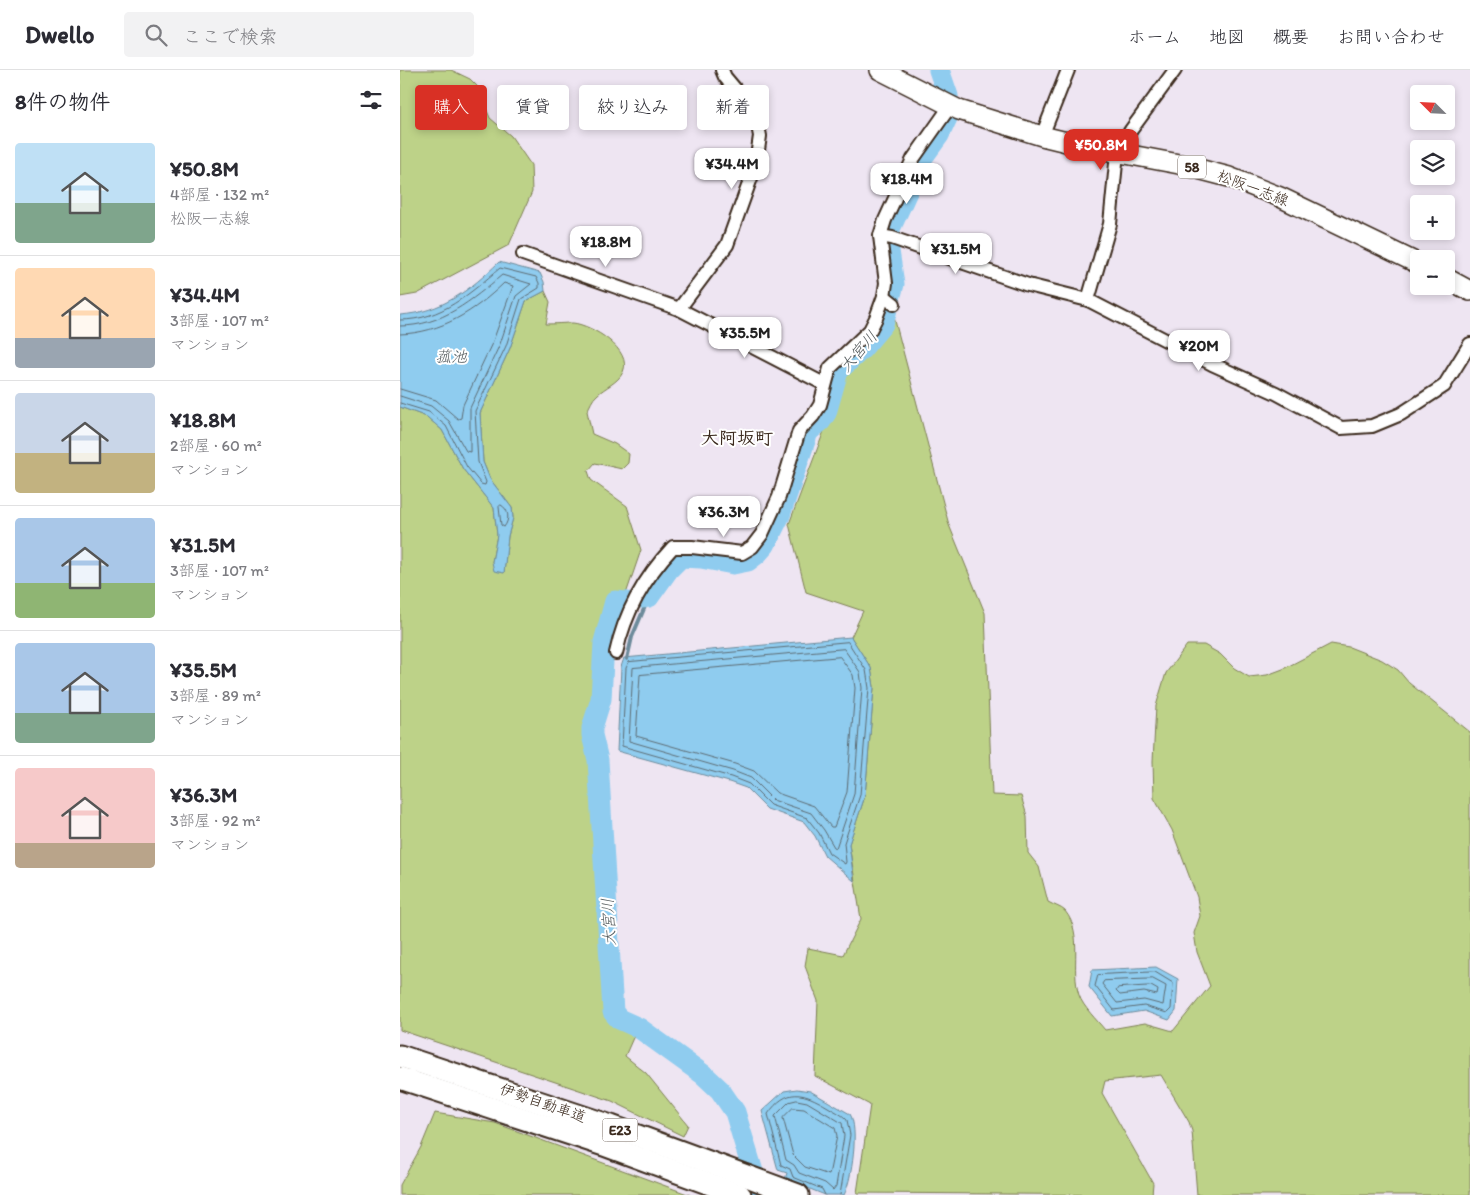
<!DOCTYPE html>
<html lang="ja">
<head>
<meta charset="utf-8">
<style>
	:root { --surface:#fff; --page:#f2f2f3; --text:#2b2b33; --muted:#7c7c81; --line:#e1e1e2; --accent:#d93025 }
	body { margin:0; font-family:Itim,"Klee One",sans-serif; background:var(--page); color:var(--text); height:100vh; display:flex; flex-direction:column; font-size:19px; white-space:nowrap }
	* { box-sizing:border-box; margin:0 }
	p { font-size:16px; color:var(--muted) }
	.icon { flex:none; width:28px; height:28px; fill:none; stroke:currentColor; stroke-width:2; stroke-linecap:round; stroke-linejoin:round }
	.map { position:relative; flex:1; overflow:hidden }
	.drawer { display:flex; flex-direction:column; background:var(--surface); width:400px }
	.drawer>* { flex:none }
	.top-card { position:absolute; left:15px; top:15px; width:475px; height:45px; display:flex; gap:10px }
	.needle { width:32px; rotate:294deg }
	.controls { position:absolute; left:1010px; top:15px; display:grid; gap:10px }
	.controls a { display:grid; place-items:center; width:45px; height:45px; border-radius:5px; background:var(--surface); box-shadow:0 2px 8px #0003; font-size:25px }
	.price { position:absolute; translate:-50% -42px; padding:0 11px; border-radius:10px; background:#fff; color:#222; font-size:16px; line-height:32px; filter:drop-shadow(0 1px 2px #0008) }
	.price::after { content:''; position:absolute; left:50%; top:30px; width:15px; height:11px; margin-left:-8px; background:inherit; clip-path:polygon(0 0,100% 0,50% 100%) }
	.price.on { background:var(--accent); color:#fff }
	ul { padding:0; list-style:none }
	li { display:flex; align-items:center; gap:15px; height:125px; padding:0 15px }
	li+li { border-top:1px solid var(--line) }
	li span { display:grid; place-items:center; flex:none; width:140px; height:100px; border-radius:5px; color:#555 }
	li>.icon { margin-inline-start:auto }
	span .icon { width:60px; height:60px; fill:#fffc; stroke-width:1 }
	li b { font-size:21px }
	h2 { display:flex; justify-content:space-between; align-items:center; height:60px; padding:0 15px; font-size:21px }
	.chip { padding:0 18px; border-radius:5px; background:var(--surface); box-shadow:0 2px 8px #0003; font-size:18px; line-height:45px }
	.chip.on { background:var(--accent); color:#fff }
	header { display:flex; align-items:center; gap:30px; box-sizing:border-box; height:70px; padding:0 25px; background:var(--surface); border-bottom:1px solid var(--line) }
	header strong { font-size:24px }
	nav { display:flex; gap:28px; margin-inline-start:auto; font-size:18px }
	.search { width:350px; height:45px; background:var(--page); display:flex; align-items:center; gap:12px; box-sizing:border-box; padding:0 18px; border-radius:5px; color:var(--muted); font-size:19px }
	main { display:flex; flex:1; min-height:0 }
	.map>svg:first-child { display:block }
	.green { fill:#bdd288; stroke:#7c7e53 }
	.water { fill:#8fccef; stroke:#6d8b9b }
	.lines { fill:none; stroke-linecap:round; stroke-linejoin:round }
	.shore { stroke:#5d6b72; stroke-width:1 }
	.stream { stroke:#6d8b9b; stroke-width:4 }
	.river { stroke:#8fccef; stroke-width:21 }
	.street-casing { stroke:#3b2a1e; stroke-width:16 }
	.primary-casing { stroke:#3b2a1e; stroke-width:22 }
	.highway-casing { stroke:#3b2a1e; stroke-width:25 }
	.street { stroke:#fff; stroke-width:12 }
	.primary { stroke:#fff; stroke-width:19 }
	.highway { stroke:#fff; stroke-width:21 }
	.labels { text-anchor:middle; stroke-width:4; stroke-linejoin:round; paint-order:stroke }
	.shield { fill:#fff; stroke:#766a62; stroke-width:1 }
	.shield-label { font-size:14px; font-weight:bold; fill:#3b2a1e }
	.street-label { font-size:15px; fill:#3b2a1e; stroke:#fff }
	.water-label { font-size:16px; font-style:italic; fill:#545b5d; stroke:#fff }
	.quarter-label { font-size:18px; font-weight:bold; fill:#3b2a1e; stroke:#fff }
</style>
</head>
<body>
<header>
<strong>Dwello</strong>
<div class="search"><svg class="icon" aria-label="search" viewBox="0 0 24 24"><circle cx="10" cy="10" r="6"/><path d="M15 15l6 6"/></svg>ここで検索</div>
<nav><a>ホーム</a><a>地図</a><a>概要</a><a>お問い合わせ</a></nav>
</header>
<main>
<section class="drawer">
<h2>8件の物件<svg class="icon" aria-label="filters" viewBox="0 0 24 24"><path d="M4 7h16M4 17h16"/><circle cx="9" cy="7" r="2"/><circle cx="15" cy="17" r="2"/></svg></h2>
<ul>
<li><span style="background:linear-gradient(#bfe0f5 60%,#7fa58c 0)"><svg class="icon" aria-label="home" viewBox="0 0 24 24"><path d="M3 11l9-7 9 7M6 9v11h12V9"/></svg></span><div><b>¥50.8M</b><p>4部屋 · 132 m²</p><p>松阪一志線</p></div></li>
<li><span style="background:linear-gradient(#ffd9b3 70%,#9aa5b1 0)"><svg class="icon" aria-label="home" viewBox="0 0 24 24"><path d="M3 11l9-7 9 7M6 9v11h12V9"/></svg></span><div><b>¥34.4M</b><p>3部屋 · 107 m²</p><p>マンション</p></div></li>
<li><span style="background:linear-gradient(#c9d6e8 60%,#c2b280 0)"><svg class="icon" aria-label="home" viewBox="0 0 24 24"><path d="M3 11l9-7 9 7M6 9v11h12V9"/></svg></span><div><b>¥18.8M</b><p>2部屋 · 60 m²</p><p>マンション</p></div></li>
<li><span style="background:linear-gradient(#a9c7e8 65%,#8fb573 0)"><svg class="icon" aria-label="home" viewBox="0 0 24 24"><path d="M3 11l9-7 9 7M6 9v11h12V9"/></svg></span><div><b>¥31.5M</b><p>3部屋 · 107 m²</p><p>マンション</p></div></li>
<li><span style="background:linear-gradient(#a9c7e8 70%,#7fa58c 0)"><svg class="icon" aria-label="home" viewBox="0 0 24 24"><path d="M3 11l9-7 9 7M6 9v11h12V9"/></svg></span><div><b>¥35.5M</b><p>3部屋 · 89 m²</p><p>マンション</p></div></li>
<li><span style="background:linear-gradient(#f6c9c9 75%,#b9a48a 0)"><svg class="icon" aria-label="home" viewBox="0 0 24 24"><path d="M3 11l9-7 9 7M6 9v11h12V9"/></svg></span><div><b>¥36.3M</b><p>3部屋 · 92 m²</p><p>マンション</p></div></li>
</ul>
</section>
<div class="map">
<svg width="1070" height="1125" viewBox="0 0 1070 1125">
	<rect width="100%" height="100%" fill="#eee5f2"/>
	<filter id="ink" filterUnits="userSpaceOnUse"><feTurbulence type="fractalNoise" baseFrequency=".02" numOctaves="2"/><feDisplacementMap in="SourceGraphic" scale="10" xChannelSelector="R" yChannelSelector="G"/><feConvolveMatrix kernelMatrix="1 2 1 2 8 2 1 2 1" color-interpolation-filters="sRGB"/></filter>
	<g filter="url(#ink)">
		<g class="green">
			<polygon points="0,0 51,0 70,9 77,16 90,48 111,66 131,95 132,122 109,175 17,224 0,227"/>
			<path d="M145 221 150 232 146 254C155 254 165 253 173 253 192 255 233 280 223 302 218 313 205 317 197 325 192 329 190 336 187 341L192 364 215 374 229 384 228 393 222 399 195 393 188 401 191 410 227 436 241 480 209 574 197 615 189 662 190 711 212 864 218 942 236 961 225 986 246 1003 288 1055 283 1066 212 1031 0 960V337L27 347 42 360 63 399 94 438 97 465 92 492 104 503 108 466 113 448 112 438 90 409 83 392 80 343 110 278 126 231Z"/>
			<path d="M494 247 549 455 585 543 592 725 621 726 627 746 628 783 639 797 648 832C653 835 661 837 665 841 684 864 670 899 679 925 683 937 697 950 705 960L745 953 773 961 810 916 797 882 794 863 800 846 797 827 772 760 754 728 753 691 756 636 766 603 787 575H804L820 584 834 598 849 607 867 605 883 599 931 574 949 577 982 590 998 600 1009 613 1070 662V1125H797L792 1061 789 1052 761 1005 705 1011 702 1023 753 1113 752 1125 457 1123 470 1035 415 1006 418 931 405 896 408 878 443 885 461 849 449 774 465 726 474 617 471 598 451 567 463 541 406 522 389 454 447 300Z"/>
			<polygon points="35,1043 95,1053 290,1125 0,1125 0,1115 21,1077"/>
		</g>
		<g class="water">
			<path d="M99 192 140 203 144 212 145 221 126 231 110 278 80 343 83 392 90 409 112 438 113 448 108 466 104 503 94 501 92 492 97 465 94 438 63 399 42 360 27 347 0 337V245C42 242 70 220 99 192Z"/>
			<polygon points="451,567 471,598 474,617 465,726 449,774 454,811 425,786 415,766 404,752 367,739 346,718 329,712 217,681 221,597 224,588"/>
			<polygon points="756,897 778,909 776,941 769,950 744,941 712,946 689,917 692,900"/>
			<path d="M397 1019 410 1021 450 1044C459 1058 452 1110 444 1125H425L385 1109 387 1103 378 1100 362 1041 384 1021Z"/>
		</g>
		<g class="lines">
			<g class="shore">
				<path d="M0 250C42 250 70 223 100 198L136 207 139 213V218L121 229 106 276 75 341 78 392 86 412 85 415 81 414 67 397 46 356 29 342 0 333"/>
				<path d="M0 256C42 256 72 230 102 205L131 214 116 226 100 274 70 338V382L66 381 49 351 31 336 0 326"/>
				<path d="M0 264C41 263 75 241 104 213L113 216 93 271 63 335 61 348 58 349 36 330 0 319"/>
				<path d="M101 435C109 439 110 450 104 457L101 455 99 437Z"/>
				<polygon points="448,572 466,600 469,618 460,725 444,773 446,792 445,794 429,783 419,763 407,748 370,735 349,714 331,707 222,676 226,598 229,592"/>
				<polygon points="444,579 460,602 462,618 454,724 436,778 434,777 424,760 411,743 373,730 351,708 333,701 229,671 233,598"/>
				<polygon points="440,587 453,605 455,618 447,722 434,757 431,757 414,736 377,723 354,701 335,694 236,666 240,605"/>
				<polygon points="755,902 773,913 771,939 767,943 744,936 714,940 695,916 698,905"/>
				<polygon points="753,909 766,916 763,935 744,930 717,933 702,914 704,911"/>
				<polygon points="751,916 758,920 757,925 744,922 720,925 716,921 718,918"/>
				<polygon points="397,1030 407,1032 442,1053 444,1066 436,1116 433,1120 425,1113 399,1103 394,1095 386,1090 375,1046 389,1032"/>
				<polygon points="393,1038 404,1039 435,1058 437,1066 429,1105 405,1097 393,1085 383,1048"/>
				<path d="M425 1125 422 1119 393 1107 390 1099 381 1095 368 1044C387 1017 403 1022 428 1037 434 1041 442 1044 447 1050L450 1065 440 1125"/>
			</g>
			<polyline class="stream" points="227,589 232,567 249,527"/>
			<g class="river">
				<polyline points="241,528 249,527 269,499 281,487 301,488 333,494 348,491 357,484 365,475 380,445 408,362 421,351 426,343 438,301 462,279 483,254 494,214 489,181 489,161 523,87 539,65 547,48 548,26 539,0"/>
				<polyline points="227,532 215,531 204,572 201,629 192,658 192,665 198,690 213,942 219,949 239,958 304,1005 320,1020 335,1042 360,1125"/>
			</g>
			<defs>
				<g id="street">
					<polyline points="642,66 668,0"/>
					<polyline points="480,166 492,168 628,215 688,230 812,294 876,323 941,358 972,356 1001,344 1044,316 1070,274"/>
					<polyline points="123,184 279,239 424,314"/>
					<polyline points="484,226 494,234"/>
					<polyline points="688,230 710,154 717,83 731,60 775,0"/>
					<polyline points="279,239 327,175 356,94 360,66 357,51 351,38 325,7 322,0"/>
					<path d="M216 583C225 541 245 507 273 477H292L342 483 352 477 362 464 379 427 399 361 413 346 420 335 430 298 470 260 476 248 484 226 486 213 480 166 485 150 513 89 551 35"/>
				</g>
				<g id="primary">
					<polyline points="480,0 559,40 642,66 683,76 779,94 829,107 880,127 1019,194"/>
					<polyline points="1046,208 1070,221"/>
				</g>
				<g id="highway">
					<polyline points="0,986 211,1056 398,1125"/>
					<polyline points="0,1008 204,1075 340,1125"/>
				</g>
			</defs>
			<use href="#street" class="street-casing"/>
			<use href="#primary" class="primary-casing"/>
			<use href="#highway" class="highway-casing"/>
			<use href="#street" class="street"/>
			<use href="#primary" class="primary"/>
			<use href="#highway" class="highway"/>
		</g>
	</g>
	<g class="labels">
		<g class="shield">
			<rect x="778" y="85.5" width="28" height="23" rx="4"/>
			<rect x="202.5" y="1048.5" width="35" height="23" rx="4"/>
		</g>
		<g class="shield-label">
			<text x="792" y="102">58</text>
			<text x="220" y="1065">E23</text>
		</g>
		<g class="street-label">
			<text transform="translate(853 118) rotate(21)" y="5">松阪一志線</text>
			<text transform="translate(143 1033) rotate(19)" y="5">伊勢自動車道</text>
		</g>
		<g class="water-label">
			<text transform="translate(458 281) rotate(-49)" y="6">大宮川</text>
			<text x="51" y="292">菰池</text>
			<text transform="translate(208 852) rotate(-93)" y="6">大宮川</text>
		</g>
		<g class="quarter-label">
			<text x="337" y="374">大阿坂町</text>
		</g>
	</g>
</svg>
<div class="controls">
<a><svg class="needle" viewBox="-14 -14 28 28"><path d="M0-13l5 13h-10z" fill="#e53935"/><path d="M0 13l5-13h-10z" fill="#7c7c81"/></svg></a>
<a><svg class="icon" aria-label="layers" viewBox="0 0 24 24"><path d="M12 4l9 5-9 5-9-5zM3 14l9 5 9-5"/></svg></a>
<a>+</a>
<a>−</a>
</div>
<b class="price on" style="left:701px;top:101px">¥50.8M</b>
<b class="price" style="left:332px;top:120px">¥34.4M</b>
<b class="price" style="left:507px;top:135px">¥18.4M</b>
<b class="price" style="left:206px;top:198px">¥18.8M</b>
<b class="price" style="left:556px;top:205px">¥31.5M</b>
<b class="price" style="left:345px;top:289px">¥35.5M</b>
<b class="price" style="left:799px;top:302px">¥20M</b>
<b class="price" style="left:324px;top:468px">¥36.3M</b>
<div class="top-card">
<a class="chip on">購入</a>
<a class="chip">賃貸</a>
<a class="chip">絞り込み</a>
<a class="chip">新着</a>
</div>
</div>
</main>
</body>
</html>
